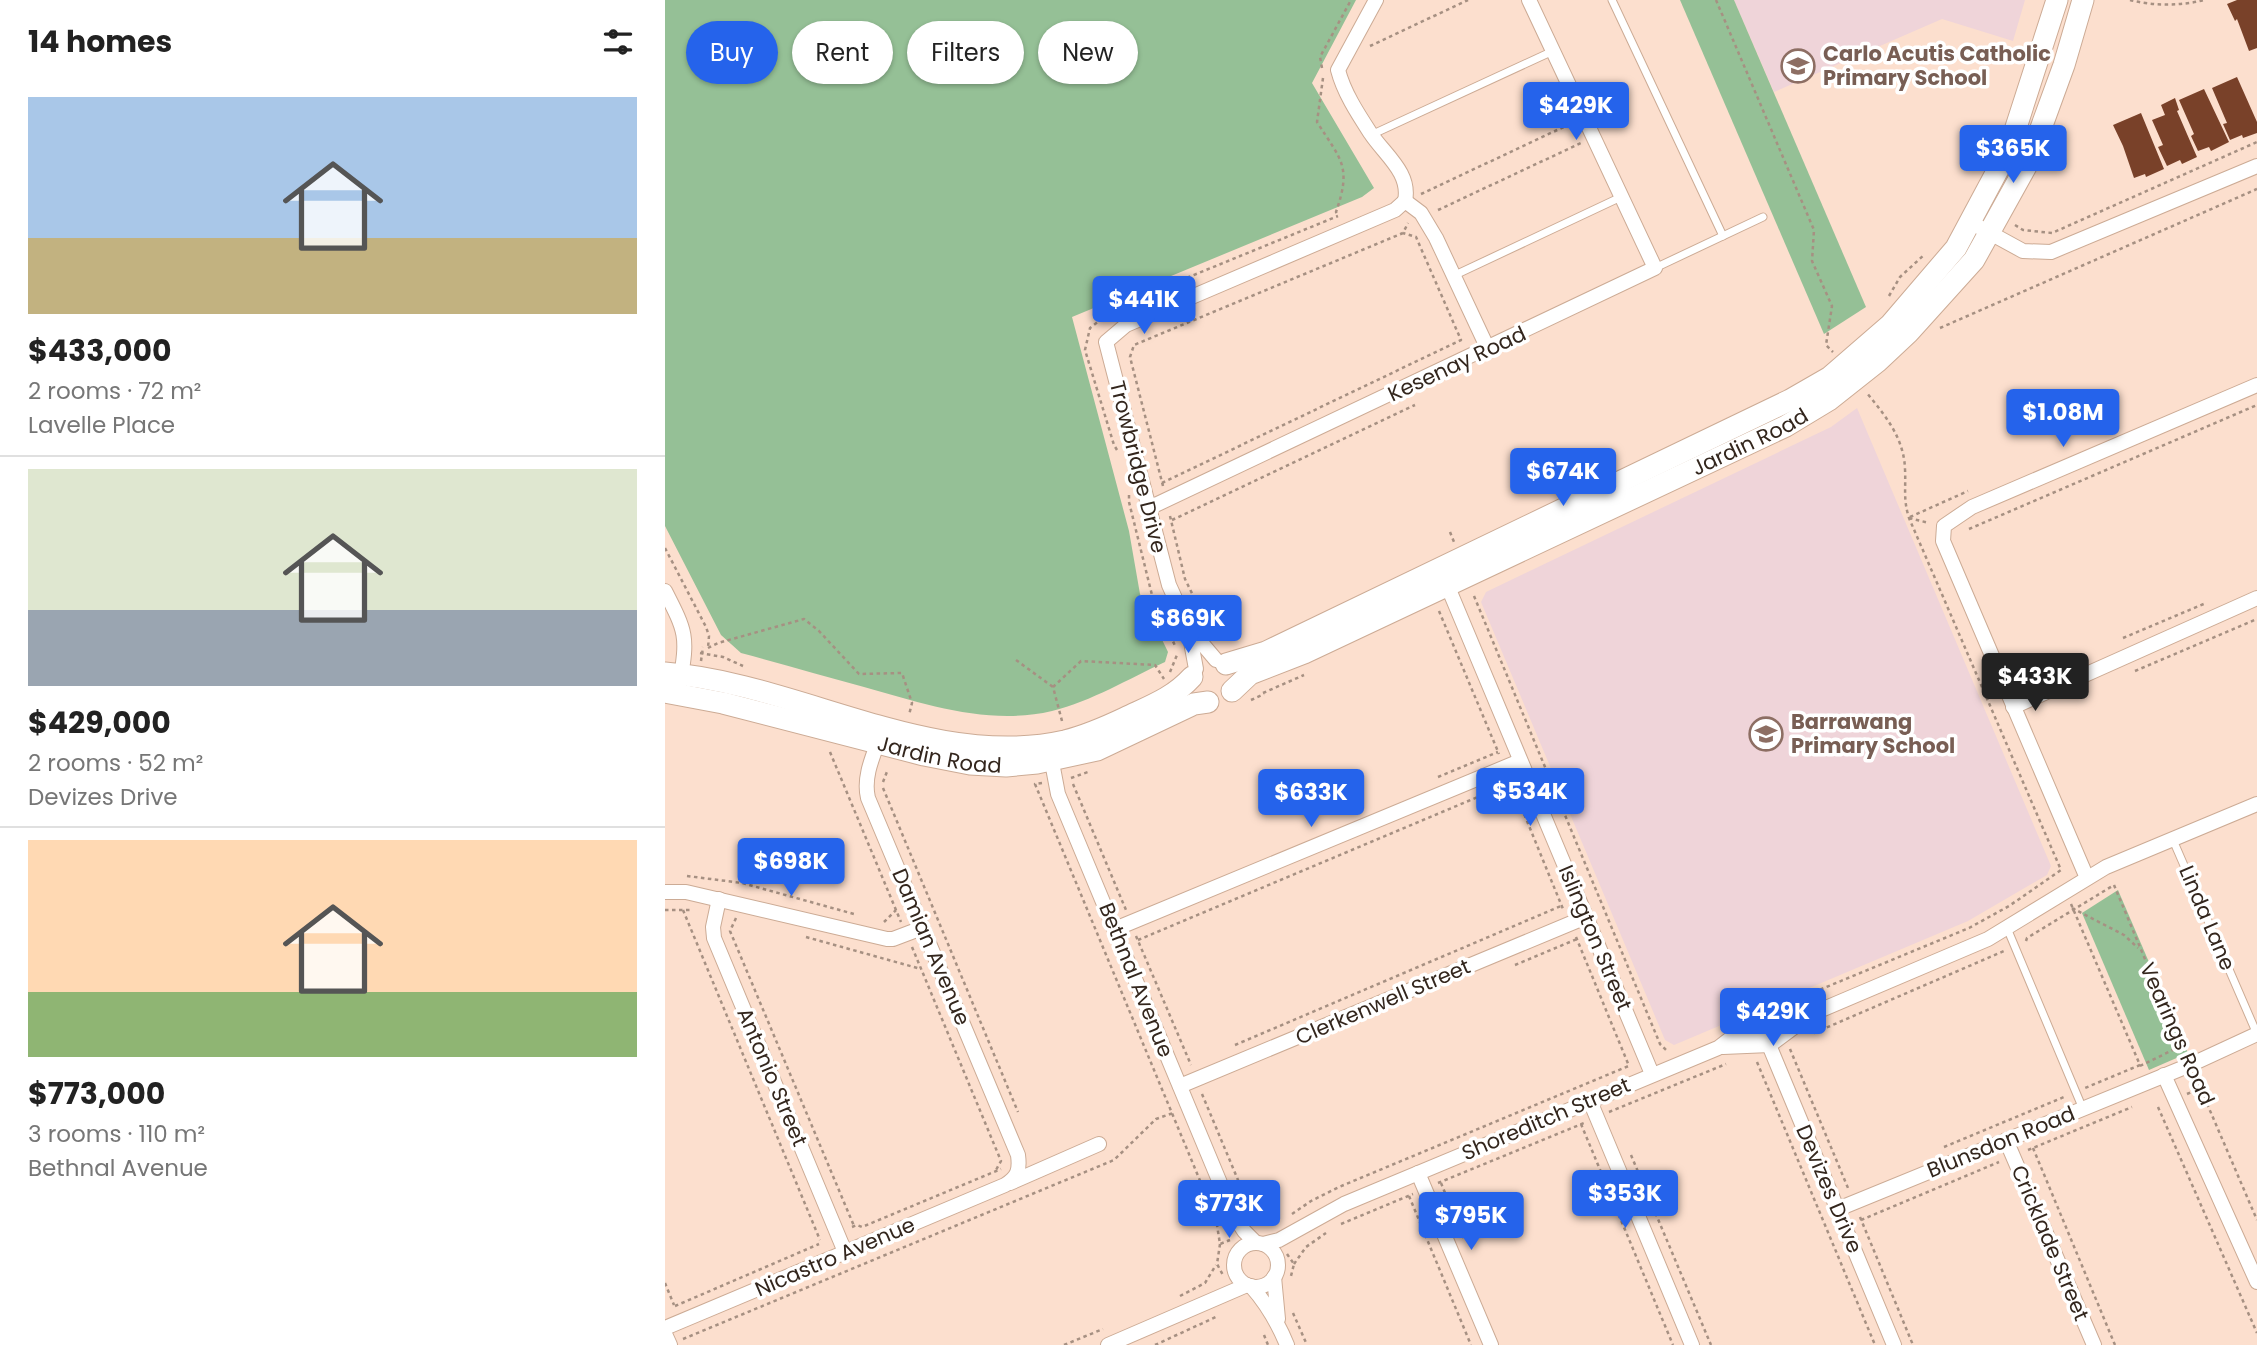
<!DOCTYPE html>
<html lang="en">
<head>
<meta charset="utf-8">
<style>
	:root { --surface:#fff; --page:#f2f2f2; --text:#222; --muted:#767676; --line:#e0e0e0; --accent:#2563eb }
	body { margin:0; font-family:Poppins,sans-serif; background:var(--page); color:var(--text); height:100vh; display:flex; flex-direction:column; font-size:26px; white-space:nowrap }
	* { box-sizing:border-box; margin:0 }
	p { font-size:23px; color:var(--muted) }
	.icon { flex:none; width:38px; height:38px; fill:none; stroke:currentColor; stroke-width:2; stroke-linecap:round; stroke-linejoin:round }
	.map { position:relative; flex:1; overflow:hidden }
	.sheet { display:flex; flex-direction:column; background:var(--surface); width:665px }
	.sheet>* { flex:none }
	.top-card { position:absolute; left:21px; top:21px; width:665px; height:63px; display:flex; gap:14px }
	.price { position:absolute; translate:-50% -60px; padding:0 16px; border-radius:7px; background:var(--accent); color:#fff; font-size:23px; line-height:46px; filter:drop-shadow(0 2px 4px #0008) }
	.price::after { content:''; position:absolute; left:50%; top:42px; width:21px; height:16px; margin-left:-10px; background:inherit; clip-path:polygon(0 0,100% 0,50% 100%) }
	.price.on { background:#222; color:#fff }
	ul { padding:0; list-style:none }
	li { display:grid; align-content:center; gap:14px; height:371px; padding:0 28px }
	li+li { border-top:2px solid var(--line) }
	li span { display:grid; place-items:center; height:217px; border-radius:0px; color:#555 }
	li>.icon { margin-inline-start:auto }
	span .icon { width:126px; height:126px; fill:#fffc; stroke-width:1 }
	li b { font-size:30px }
	h2 { display:flex; justify-content:space-between; align-items:center; height:84px; padding:0 28px; font-size:30px }
	.pill { padding:0 24px; border-radius:32px; background:var(--surface); box-shadow:0 2px 5px #0004; font-size:24px; line-height:63px }
	.pill.on { background:var(--accent); color:#fff }
	main { display:flex; flex:1; min-height:0 }
	.map>svg:first-child { display:block }
	.education { fill:#efd4d9 }
	.green { fill:#95c096 }
	.building { fill:#794129 }
	.lines { fill:none; stroke-linecap:round; stroke-linejoin:round }
	.lane-casing { stroke:#ccab95; stroke-width:9 }
	.street-casing { stroke:#ccab95; stroke-width:16 }
	.secondary-casing { stroke:#ccab95; stroke-width:23 }
	.path { stroke:#a69082; stroke-width:2.5; stroke-dasharray:3.5 3.5; stroke-linecap:butt }
	.lane { stroke:#fff; stroke-width:7 }
	.street { stroke:#fff; stroke-width:14 }
	.secondary { stroke:#fff; stroke-width:21 }
	.labels { text-anchor:middle; stroke-width:7; stroke-linejoin:round; paint-order:stroke }
	.education-label { font-size:21px; font-weight:bold; fill:#785e54; stroke:#fff; text-anchor:start }
	.street-label { font-size:21px; fill:#33261d; stroke:#fff }
</style>
</head>
<body>
<main>
<section class="sheet">
<h2>14 homes<svg class="icon" aria-label="filters" viewBox="0 0 24 24"><path d="M4 7h16M4 17h16"/><circle cx="9" cy="7" r="2"/><circle cx="15" cy="17" r="2"/></svg></h2>
<ul>
<li><span style="background:linear-gradient(#a9c7e8 65%,#c2b280 0)"><svg class="icon" aria-label="home" viewBox="0 0 24 24"><path d="M3 11l9-7 9 7M6 9v11h12V9"/></svg></span><div><b>$433,000</b><p>2 rooms · 72 m²</p><p>Lavelle Place</p></div></li>
<li><span style="background:linear-gradient(#dfe7d0 65%,#9aa5b1 0)"><svg class="icon" aria-label="home" viewBox="0 0 24 24"><path d="M3 11l9-7 9 7M6 9v11h12V9"/></svg></span><div><b>$429,000</b><p>2 rooms · 52 m²</p><p>Devizes Drive</p></div></li>
<li><span style="background:linear-gradient(#ffd9b3 70%,#8fb573 0)"><svg class="icon" aria-label="home" viewBox="0 0 24 24"><path d="M3 11l9-7 9 7M6 9v11h12V9"/></svg></span><div><b>$773,000</b><p>3 rooms · 110 m²</p><p>Bethnal Avenue</p></div></li>
</ul>
</section>
<div class="map">
<svg width="1592" height="1345" viewBox="0 0 1592 1345">
	<rect width="100%" height="100%" fill="#fcdfce"/>
	<g class="education">
		<polygon points="1069,0 1360,0 1348,41 1277,19 1109,92"/>
		<polygon points="1192,408 1386,866 1382,875 1303,921 1009,1045 1000,1040 816,602 821,592 1166,427"/>
	</g>
	<g class="green">
		<path d="M0 0H691L647 83 709 188 697 197 407 317 464 531 475 594 503 652 500 662C463 679 427 701 387 711 324 726 260 704 199 687 158 676 117 664 76 653L56 635 0 526Z"/>
		<polygon points="1015,0 1069,0 1201,307 1159,334"/>
		<polygon points="1453,890 1523,1053 1484,1070 1417,913"/>
	</g>
	<g class="building">
		<polygon points="1572,0 1592,0 1592,48 1584,51 1572,19 1570,21 1562,4"/>
		<polygon points="1572,77 1592,122 1592,133 1578,138 1577,135 1565,140 1558,124 1562,123 1547,88"/>
		<polygon points="1539,89 1564,142 1546,151 1544,147 1533,151 1526,136 1529,134 1514,100"/>
		<polygon points="1510,98 1514,110 1512,111 1532,157 1517,164 1515,160 1502,166 1493,147 1498,145 1487,120 1500,115 1496,105"/>
		<polygon points="1476,113 1499,169 1481,177 1480,174 1469,178 1458,146 1448,125"/>
	</g>
	<g class="lines">
		<defs>
			<g id="lane">
				<polyline points="947,0 1058,236"/>
				<polyline points="706,135 888,51"/>
				<polyline points="990,268 1098,217"/>
				<polyline points="788,276 956,197"/>
				<polyline points="1508,840 1592,1034"/>
				<polyline points="1342,928 1418,1109"/>
			</g>
			<g id="street">
				<path d="M711 0 673 70C679 93 693 114 706 134 720 155 746 173 740 201"/>
				<polyline points="740,201 756,213 771,238 823,349"/>
				<polyline points="1305,222 1358,251 1386,252 1592,166"/>
				<polyline points="484,508 990,268 864,0"/>
				<polyline points="780,580 987,1074"/>
				<path d="M0 591C21 632 23 636 15 682"/>
				<polyline points="524,631 531,669"/>
				<polyline points="551,660 523,627 504,585 441,342 461,325 730,210 740,201"/>
				<polyline points="1348,707 1592,598"/>
				<polyline points="385,752 393,794 568,1214 579,1231 590,1242"/>
				<polyline points="1422,878 1278,541 1279,526 1307,507 1592,385"/>
				<polyline points="0,892 21,892 222,939 228,939 257,928"/>
				<polyline points="54,899 48,927 49,938 180,1252"/>
				<polyline points="450,929 855,761"/>
				<polyline points="1099,1033 1229,1345"/>
				<polyline points="1058,1047 1105,1045 1140,1019"/>
				<polyline points="1499,1075 1592,1282"/>
				<polyline points="515,1086 921,917"/>
				<polyline points="925,1101 1027,1345"/>
				<polyline points="1341,1140 1429,1345"/>
				<polyline points="753,1173 826,1345"/>
				<polyline points="345,1183 434,1144"/>
				<polyline points="1173,1209 1525,1065 1592,1034"/>
				<circle cx="591" cy="1265" r="22"/>
				<polyline points="598,1244 614,1240 679,1204 1053,1048 1066,1038 1078,1035 1099,1033 1124,1020 1149,1013 1323,939 1441,867 1592,804"/>
				<polyline points="609,1277 613,1319"/>
				<path d="M586 1286C602 1304 613 1323 622 1345"/>
				<path d="M0 1328 340 1185C353 1177 355 1170 353 1155L203 798C198 777 208 756 215 737"/>
				<polyline points="0,1334 5,1345"/>
				<polyline points="443,1345 582,1285"/>
			</g>
			<g id="secondary">
				<polyline points="561,664 601,652 1125,400 1165,377 1225,325 1291,248 1344,149 1392,0"/>
				<path d="M0 673C132 683 267 771 400 741 420 736 441 727 460 718 485 706 508 698 527 677"/>
				<path id="s1" d="M567 691 585 674 639 653 1121 426 1164 400 1212 362 1244 332 1309 260 1364 161 1399 65 1418 0"/>
				<path id="s2" d="M0 692 58 703 259 755 305 764 341 766 372 763 432 750 529 704 543 702"/>
			</g>
		</defs>
		<use href="#lane" class="lane-casing"/>
		<use href="#street" class="street-casing"/>
		<use href="#secondary" class="secondary-casing"/>
		<g class="path">
			<polyline points="1051,0 1149,230 1147,261 1167,306 1161,345 1168,352"/>
			<path d="M1465 0C1488 6 1516 6 1539 0"/>
			<polyline points="705,46 803,0"/>
			<polyline points="657,68 655,57 686,0"/>
			<path d="M658 78 652 122C676 160 687 166 671 212L673 216"/>
			<polyline points="756,194 905,124"/>
			<polyline points="773,210 916,143"/>
			<polyline points="1350,225 1358,230 1387,233 1592,142"/>
			<polyline points="1224,296 1235,277 1260,254"/>
			<polyline points="1275,328 1592,189"/>
			<polyline points="452,450 449,445 420,350 425,328 453,306 673,216"/>
			<polyline points="497,483 796,340 751,237 738,233"/>
			<polyline points="498,486 465,357 469,345 738,233 743,223"/>
			<polyline points="464,495 464,502 487,595 511,648"/>
			<polyline points="505,516 520,579 541,622"/>
			<polyline points="1245,517 1303,491"/>
			<polyline points="1244,518 1264,523"/>
			<polyline points="507,520 750,405"/>
			<polyline points="1304,529 1592,405"/>
			<polyline points="785,532 789,542"/>
			<polyline points="0,548 41,627 44,636 43,648"/>
			<polyline points="809,596 995,1044 1003,1052"/>
			<polyline points="774,611 834,754"/>
			<polyline points="1458,638 1541,603"/>
			<polyline points="43,648 53,643 139,619 154,631 194,674 237,673 247,703 244,715"/>
			<polyline points="35,653 58,657 78,666"/>
			<polyline points="351,660 388,687"/>
			<polyline points="36,661 38,647"/>
			<polyline points="1470,671 1592,619"/>
			<polyline points="505,672 512,655"/>
			<polyline points="598,693 639,675"/>
			<polyline points="586,700 599,694"/>
			<polyline points="397,721 388,687 416,661 490,665 499,679"/>
			<polyline points="165,752 236,922"/>
			<polyline points="773,777 833,752"/>
			<polyline points="406,778 423,772"/>
			<polyline points="218,782 223,769"/>
			<polyline points="846,782 898,909"/>
			<polyline points="377,783 370,784 551,1219 555,1244 565,1240"/>
			<polyline points="408,784 461,910"/>
			<polyline points="218,788 353,1112"/>
			<polyline points="22,876 77,883 189,914"/>
			<polyline points="1449,885 1518,1050"/>
			<polyline points="1406,904 1475,1065 1420,1088"/>
			<polyline points="1407,908 1459,935 1473,948"/>
			<polyline points="0,910 25,910"/>
			<polyline points="18,910 155,1240"/>
			<polyline points="71,918 65,931 189,1226"/>
			<polyline points="219,922 231,910"/>
			<polyline points="471,936 526,1065"/>
			<polyline points="141,937 256,969"/>
			<polyline points="911,937 964,1066"/>
			<polyline points="473,940 846,783"/>
			<polyline points="1361,941 1362,938 1449,885"/>
			<polyline points="247,947 336,1161 331,1170"/>
			<polyline points="850,965 912,939"/>
			<path d="M1084 1019 1304 928 1344 906 1396 870 1244 518C1238 499 1241 488 1240 469 1239 438 1220 415 1201 392"/>
			<polyline points="1149,1033 1339,951"/>
			<polyline points="570,1045 896,906"/>
			<polyline points="1125,1049 1183,1188"/>
			<polyline points="1092,1062 1210,1345"/>
			<polyline points="1475,1066 1516,1046"/>
			<polyline points="1531,1078 1592,1220"/>
			<polyline points="537,1094 586,1211"/>
			<polyline points="1522,1094 1535,1088"/>
			<polyline points="1493,1107 1592,1333"/>
			<polyline points="944,1112 1061,1064"/>
			<polyline points="916,1124 1008,1345"/>
			<polyline points="1279,1147 1399,1097"/>
			<polyline points="1368,1148 1450,1345"/>
			<polyline points="1363,1150 1467,1107"/>
			<polyline points="966,1155 1046,1345"/>
			<polyline points="773,1183 919,1123"/>
			<polyline points="776,1183 799,1239"/>
			<polyline points="744,1196 806,1345"/>
			<polyline points="627,1214 646,1201 674,1187 966,1065"/>
			<polyline points="1195,1217 1248,1345"/>
			<polyline points="1196,1220 1334,1162"/>
			<polyline points="676,1224 748,1194"/>
			<polyline points="187,1227 192,1225 197,1227 336,1169"/>
			<polyline points="555,1244 552,1264 559,1277"/>
			<polyline points="622,1254 629,1264 626,1276"/>
			<polyline points="629,1264 641,1247 661,1233"/>
			<polyline points="0,1283 9,1305"/>
			<polyline points="515,1296 540,1283 551,1265"/>
			<polyline points="10,1306 154,1244"/>
			<polyline points="628,1313 642,1345"/>
			<polyline points="599,1335 603,1345"/>
			<polyline points="18,1339 449,1160 491,1119 508,1113"/>
			<polyline points="399,1345 438,1329"/>
			<polyline points="490,1345 553,1316"/>
		</g>
		<use href="#lane" class="lane"/>
		<use href="#street" class="street"/>
		<use href="#secondary" class="secondary"/>
	</g>
	<defs>
		<symbol id="school-ring" viewBox="-11 -11 22 22"><circle r="9.5" fill="#fff" stroke="#8d6e63" stroke-width="1.5"/><path d="M0-5L7-2L0 1L-7-2ZM-4 1L0 2.5L4 1V4Q0 6-4 4Z" fill="#8d6e63"/></symbol>
	</defs>
	<g fill-rule="evenodd">
		<use href="#school-ring" x="1114" y="47" width="38" height="38"/>
		<use href="#school-ring" x="1082" y="715" width="38" height="38"/>
	</g>
	<g class="labels">
		<g class="education-label">
			<text x="1158" y="61">Carlo Acutis Catholic<tspan x="1158" dy="24">Primary School</tspan></text>
			<text x="1126" y="729">Barrawang<tspan x="1126" dy="24">Primary School</tspan></text>
		</g>
		<g class="street-label">
			<text transform="translate(792 364) rotate(-25)" y="7">Kesenay Road</text>
			<text dy="7" stroke="none"><textPath href="#s1" startOffset="576">Jardin Road</textPath></text>
			<text transform="translate(473 467) rotate(76)" y="7">Trowbridge Drive</text>
			<text dy="7" stroke="none"><textPath href="#s2" startOffset="282">Jardin Road</textPath></text>
			<text transform="translate(1542 918) rotate(67)" y="7">Linda Lane</text>
			<text transform="translate(930 938) rotate(67)" y="7">Islington Street</text>
			<text transform="translate(266 947) rotate(67)" y="7">Damian Avenue</text>
			<text transform="translate(471 980) rotate(68)" y="7">Bethnal Avenue</text>
			<text transform="translate(718 1002) rotate(-23)" y="7">Clerkenwell Street</text>
			<text transform="translate(1512 1034) rotate(66)" y="7">Vearings Road</text>
			<text transform="translate(107 1077) rotate(67)" y="7">Antonio Street</text>
			<text transform="translate(881 1119) rotate(-23)" y="7">Shoreditch Street</text>
			<text transform="translate(1336 1142) rotate(-22)" y="7">Blunsdon Road</text>
			<text transform="translate(1164 1189) rotate(67)" y="7">Devizes Drive</text>
			<text transform="translate(1385 1243) rotate(67)" y="7">Cricklade Street</text>
			<text transform="translate(170 1257) rotate(-23)" y="7">Nicastro Avenue</text>
		</g>
	</g>
</svg>
<b class="price" style="left:911px;top:142px">$429K</b>
<b class="price" style="left:1348px;top:185px">$365K</b>
<b class="price" style="left:479px;top:336px">$441K</b>
<b class="price" style="left:1398px;top:449px">$1.08M</b>
<b class="price" style="left:898px;top:508px">$674K</b>
<b class="price" style="left:523px;top:655px">$869K</b>
<b class="price on" style="left:1370px;top:713px">$433K</b>
<b class="price" style="left:865px;top:828px">$534K</b>
<b class="price" style="left:646px;top:829px">$633K</b>
<b class="price" style="left:126px;top:898px">$698K</b>
<b class="price" style="left:1108px;top:1048px">$429K</b>
<b class="price" style="left:960px;top:1230px">$353K</b>
<b class="price" style="left:564px;top:1240px">$773K</b>
<b class="price" style="left:806px;top:1252px">$795K</b>
<div class="top-card">
<a class="pill on">Buy</a>
<a class="pill">Rent</a>
<a class="pill">Filters</a>
<a class="pill">New</a>
</div>
</div>
</main>
</body>
</html>
